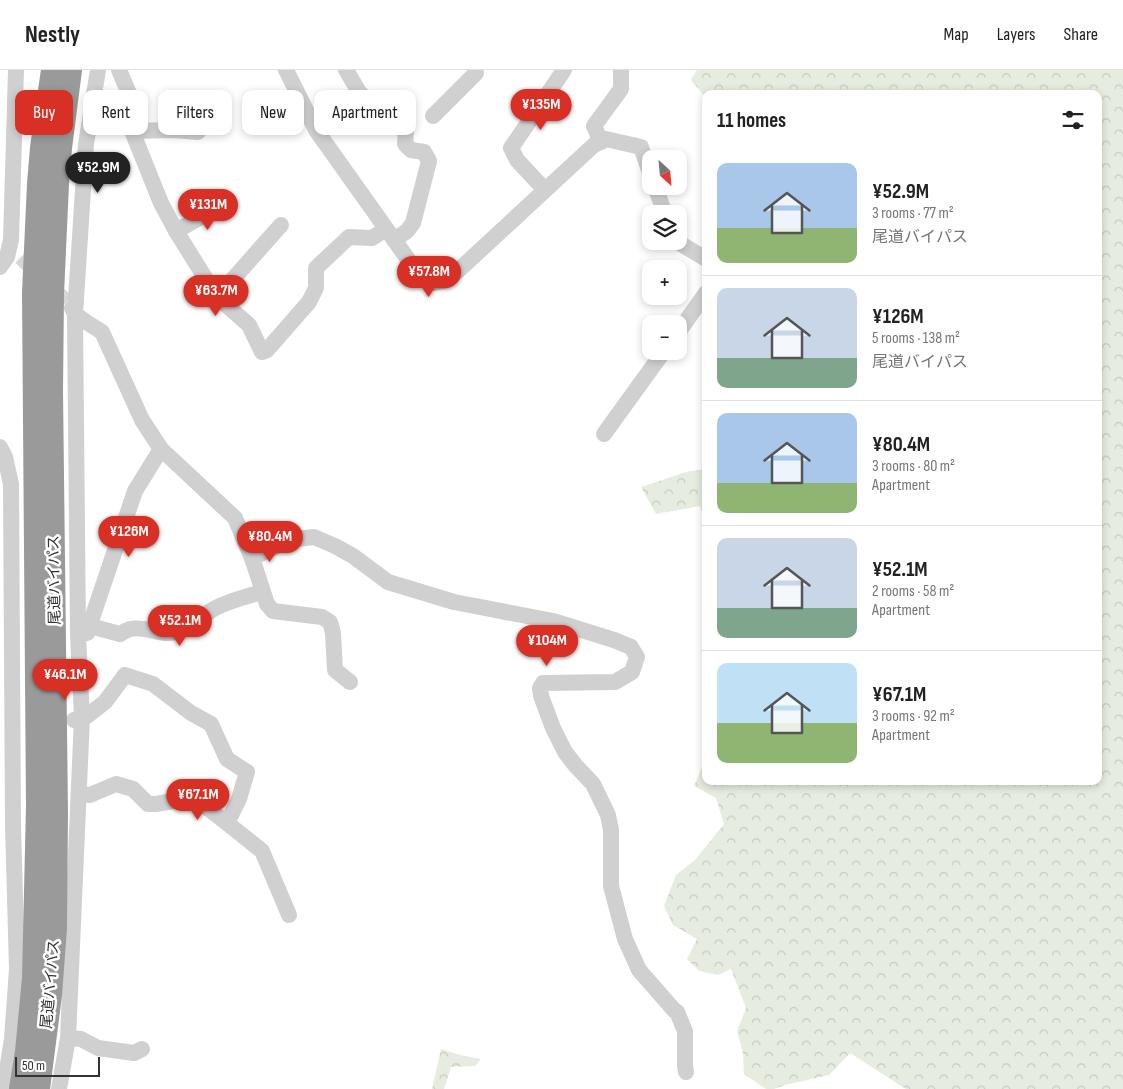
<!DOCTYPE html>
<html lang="en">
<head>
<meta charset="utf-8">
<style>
	:root { --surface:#fff; --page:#f6f6f6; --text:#222; --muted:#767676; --line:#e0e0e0; --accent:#d93025 }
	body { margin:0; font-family:"Sofia Sans Condensed","Noto Sans JP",sans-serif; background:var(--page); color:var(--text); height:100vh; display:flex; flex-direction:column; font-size:19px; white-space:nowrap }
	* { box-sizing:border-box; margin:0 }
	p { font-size:16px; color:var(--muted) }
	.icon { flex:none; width:28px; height:28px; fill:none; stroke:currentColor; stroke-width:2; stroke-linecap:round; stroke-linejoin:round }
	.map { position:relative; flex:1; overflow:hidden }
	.drawer { position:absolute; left:702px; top:20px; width:400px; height:695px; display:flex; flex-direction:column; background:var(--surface); border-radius:10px; box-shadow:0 2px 8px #0003 }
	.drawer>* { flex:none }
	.hud { position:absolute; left:15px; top:20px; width:475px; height:45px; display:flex; gap:10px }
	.needle { width:32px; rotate:154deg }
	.tools { position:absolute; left:642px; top:80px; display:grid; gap:10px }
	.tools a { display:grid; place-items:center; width:45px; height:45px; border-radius:10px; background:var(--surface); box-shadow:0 2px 8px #0003; font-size:25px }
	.scale { position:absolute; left:15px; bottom:12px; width:85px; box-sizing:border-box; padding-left:5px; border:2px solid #333; border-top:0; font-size:14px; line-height:18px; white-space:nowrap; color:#333; -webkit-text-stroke:4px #fff; paint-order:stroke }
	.price { position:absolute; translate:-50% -42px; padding:0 11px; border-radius:18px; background:var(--accent); color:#fff; font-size:16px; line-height:32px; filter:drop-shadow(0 1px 2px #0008) }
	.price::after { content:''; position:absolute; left:50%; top:30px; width:15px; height:11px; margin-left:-8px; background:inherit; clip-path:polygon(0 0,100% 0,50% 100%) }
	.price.active { background:#222; color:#fff }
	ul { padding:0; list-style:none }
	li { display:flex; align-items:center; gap:15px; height:125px; padding:0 15px }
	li+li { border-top:1px solid var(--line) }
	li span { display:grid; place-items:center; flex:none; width:140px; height:100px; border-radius:10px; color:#555 }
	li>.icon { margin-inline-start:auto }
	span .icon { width:60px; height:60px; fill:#fffc; stroke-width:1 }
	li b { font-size:21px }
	h2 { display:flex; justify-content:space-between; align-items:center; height:60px; padding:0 15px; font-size:21px }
	.chip { padding:0 18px; border-radius:10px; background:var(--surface); box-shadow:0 2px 8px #0003; font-size:18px; line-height:45px }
	.chip.active { background:var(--accent); color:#fff }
	header { display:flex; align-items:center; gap:30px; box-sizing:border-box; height:70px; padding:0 25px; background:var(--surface); border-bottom:1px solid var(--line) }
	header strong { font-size:24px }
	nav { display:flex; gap:28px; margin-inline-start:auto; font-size:18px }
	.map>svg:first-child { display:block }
	.forest { fill:url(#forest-crowns) }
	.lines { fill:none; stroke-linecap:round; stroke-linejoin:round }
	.minor-tunnel { stroke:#d6d6d6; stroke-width:16; stroke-dasharray:16 8; stroke-linecap:butt }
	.minor { stroke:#d0d0d0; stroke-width:16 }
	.highway { stroke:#9a9a9a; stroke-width:24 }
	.labels { text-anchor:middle; stroke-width:5; stroke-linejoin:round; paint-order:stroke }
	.street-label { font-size:15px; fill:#333; stroke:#fff }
</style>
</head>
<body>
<header>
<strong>Nestly</strong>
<nav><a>Map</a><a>Layers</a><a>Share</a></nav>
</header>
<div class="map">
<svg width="1123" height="1019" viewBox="0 0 1123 1019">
	<defs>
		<pattern id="forest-crowns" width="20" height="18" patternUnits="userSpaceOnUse" patternTransform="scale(1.25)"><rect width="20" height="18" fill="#e6ecdf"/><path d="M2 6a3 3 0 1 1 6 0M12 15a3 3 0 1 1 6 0" fill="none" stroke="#c6cbc0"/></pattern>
	</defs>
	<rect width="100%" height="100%" fill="#fff"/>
	<g class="forest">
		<polygon points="697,0 1123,0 1123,1019 906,1019 850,983 829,1005 785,1015 774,1019 766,1019 744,1004 743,983 737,961 746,938 731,899 718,905 699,901 687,889 697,869 673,855 664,836 676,805 695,790 724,754 716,728 694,716 706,688 706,711 1099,711 1099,24 706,24 706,28 691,10"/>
		<polygon points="706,399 706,452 705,453 700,436 656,444 641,417 686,402"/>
		<polygon points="441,979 460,985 481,989 475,996 451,997 444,1019 432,1019"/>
	</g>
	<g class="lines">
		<polyline class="minor-tunnel" points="21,187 69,235"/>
		<g class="minor">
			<polyline points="119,0 131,28 132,61 161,133 176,161 217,227 249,255 262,282 267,280 309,232 316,218 316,198 349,167 372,168 386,159"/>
			<polyline points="286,0 316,60 422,209 434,213 448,210 594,75 606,69 641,77 651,106"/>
			<polyline points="346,0 359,22 392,54 406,61 405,74 411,80 424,82 429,91 413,153 407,161 394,170"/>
			<polyline points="433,46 476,3"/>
			<polyline points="132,61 173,60 198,62"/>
			<polyline points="601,72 594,56 621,19 621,0"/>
			<polyline points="655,116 665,144"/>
			<polyline points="545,120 517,90 511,78 564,0"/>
			<polyline points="176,161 226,133"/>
			<polyline points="676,171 706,189"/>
			<polyline points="0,197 7,187 11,170 16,0"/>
			<polyline points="217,227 281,155"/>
			<polyline points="72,238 75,244 86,252 102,262 142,350 161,379 235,448 252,488 267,534 273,541 322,547 330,552 333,563 335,600 350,612"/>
			<polyline points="679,261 706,223"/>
			<polyline points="604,364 664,281"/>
			<polyline points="0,377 5,387 11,414 13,756 17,899 12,969 4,1019"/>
			<polyline points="252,488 288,470 314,467 335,476 353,486 388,512 454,532 553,551 614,570 631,577 637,587 632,602 615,612 543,613 540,618 541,626 553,658 565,682 575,695 593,714 608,745 611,760 611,816 625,869 639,900 674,940 677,942 685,961 685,996 686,1002"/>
			<path d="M90 556 120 564C123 562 127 560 130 559 148 555 159 568 180 561 191 557 201 547 212 540 227 531 245 527 262 522"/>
			<polyline points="78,565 87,563 135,421 161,379"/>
			<polyline points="74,650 87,646 105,632 125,605 153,614 191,643 211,654 227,689 247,702 239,729 227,753"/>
			<polyline points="79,724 90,725 116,714 133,719 148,734 156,734 184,729 202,734 227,753 262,781 289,845"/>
			<polyline points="68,968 81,969 98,978 134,983 142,979"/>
			<polyline points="59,1019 68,968 82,647 78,565 75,244 86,74 98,0"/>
		</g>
		<g class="highway">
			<polyline points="21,1019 27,982 34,908 38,736 34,223 39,114 42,78 53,0"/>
			<polyline points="38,1019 50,925 55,858 56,743 51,321 52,224 57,114 60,78 70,0"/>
		</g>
	</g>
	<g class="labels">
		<g class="street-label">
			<text transform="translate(54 510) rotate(-91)" y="5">尾道バイパス</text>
			<text transform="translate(50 914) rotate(-85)" y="5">尾道バイパス</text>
		</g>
	</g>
</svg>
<div class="tools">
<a><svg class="needle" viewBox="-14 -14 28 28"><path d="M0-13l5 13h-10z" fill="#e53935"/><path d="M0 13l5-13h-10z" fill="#767676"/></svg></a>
<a><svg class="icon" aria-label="layers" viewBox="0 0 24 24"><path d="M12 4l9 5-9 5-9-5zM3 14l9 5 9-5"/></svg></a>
<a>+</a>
<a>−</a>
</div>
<div class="scale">50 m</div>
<b class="price" style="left:541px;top:61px">¥135M</b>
<b class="price active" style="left:98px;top:124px">¥52.9M</b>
<b class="price" style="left:208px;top:161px">¥131M</b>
<b class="price" style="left:429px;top:228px">¥57.8M</b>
<b class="price" style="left:216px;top:247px">¥63.7M</b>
<b class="price" style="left:129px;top:488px">¥126M</b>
<b class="price" style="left:270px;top:493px">¥80.4M</b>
<b class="price" style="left:180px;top:577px">¥52.1M</b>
<b class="price" style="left:547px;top:597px">¥104M</b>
<b class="price" style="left:65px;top:631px">¥46.1M</b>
<b class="price" style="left:198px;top:751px">¥67.1M</b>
<div class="hud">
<a class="chip active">Buy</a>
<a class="chip">Rent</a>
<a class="chip">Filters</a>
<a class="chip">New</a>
<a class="chip">Apartment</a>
</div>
<section class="drawer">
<h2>11 homes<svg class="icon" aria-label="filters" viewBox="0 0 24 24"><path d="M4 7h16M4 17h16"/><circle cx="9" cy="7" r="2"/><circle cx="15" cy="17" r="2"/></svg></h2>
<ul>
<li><span style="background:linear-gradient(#a9c7e8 65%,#8fb573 0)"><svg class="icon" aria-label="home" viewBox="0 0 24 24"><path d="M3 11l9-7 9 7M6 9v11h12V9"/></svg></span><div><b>¥52.9M</b><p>3 rooms · 77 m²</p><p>尾道バイパス</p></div></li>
<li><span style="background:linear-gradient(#c9d6e8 70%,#7fa58c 0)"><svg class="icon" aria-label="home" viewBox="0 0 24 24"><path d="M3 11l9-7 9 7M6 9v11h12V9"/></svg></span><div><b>¥126M</b><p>5 rooms · 138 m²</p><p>尾道バイパス</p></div></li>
<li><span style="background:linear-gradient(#a9c7e8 70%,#8fb573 0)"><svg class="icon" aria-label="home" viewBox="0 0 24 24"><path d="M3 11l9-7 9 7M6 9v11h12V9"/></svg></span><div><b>¥80.4M</b><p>3 rooms · 80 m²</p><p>Apartment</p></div></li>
<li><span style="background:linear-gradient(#c9d6e8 70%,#7fa58c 0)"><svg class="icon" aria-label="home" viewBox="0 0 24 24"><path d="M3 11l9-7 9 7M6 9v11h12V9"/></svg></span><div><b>¥52.1M</b><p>2 rooms · 58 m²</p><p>Apartment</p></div></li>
<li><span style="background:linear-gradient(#bfe0f5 60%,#8fb573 0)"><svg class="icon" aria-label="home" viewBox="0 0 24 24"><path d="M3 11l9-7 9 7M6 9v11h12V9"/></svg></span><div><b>¥67.1M</b><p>3 rooms · 92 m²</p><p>Apartment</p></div></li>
</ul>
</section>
</div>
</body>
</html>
